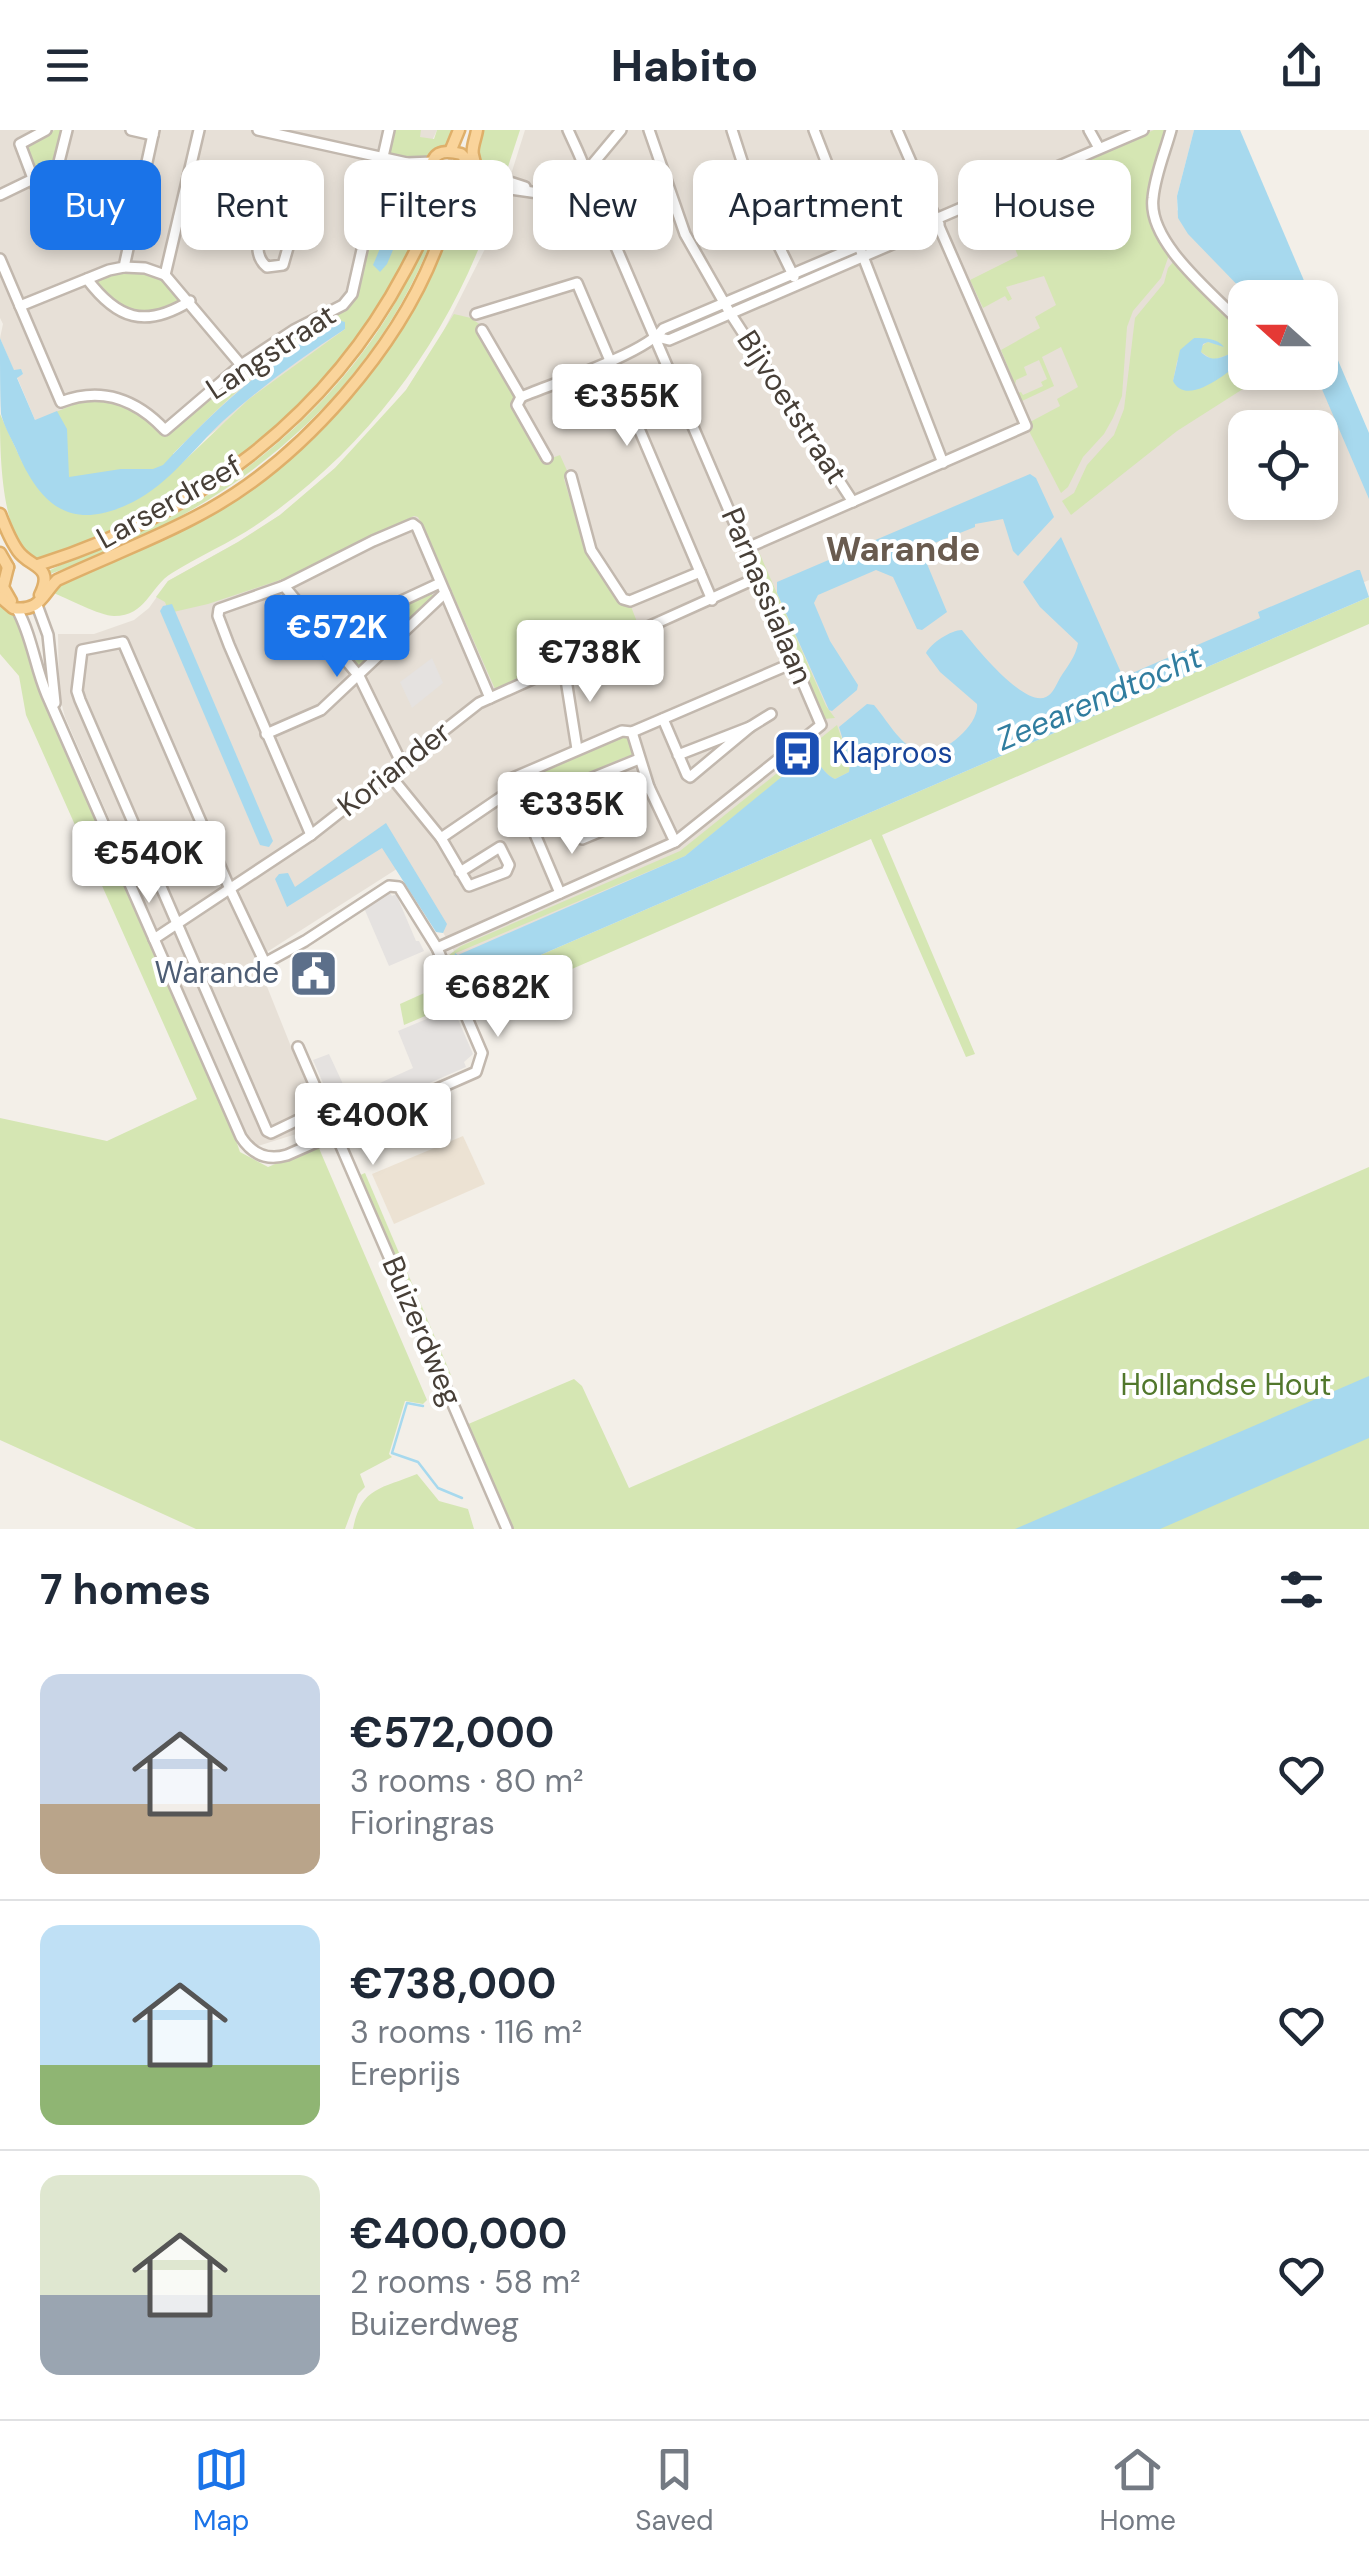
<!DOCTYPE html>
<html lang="en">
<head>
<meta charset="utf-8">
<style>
	:root { --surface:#fff; --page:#f6f6f7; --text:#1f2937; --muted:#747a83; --line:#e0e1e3; --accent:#1a73e8 }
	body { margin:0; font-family:"DM Sans",sans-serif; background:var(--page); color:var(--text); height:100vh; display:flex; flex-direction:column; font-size:38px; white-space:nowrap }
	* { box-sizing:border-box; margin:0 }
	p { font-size:32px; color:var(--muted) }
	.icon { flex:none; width:55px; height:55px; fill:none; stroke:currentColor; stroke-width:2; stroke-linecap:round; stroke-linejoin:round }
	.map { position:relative; height:1399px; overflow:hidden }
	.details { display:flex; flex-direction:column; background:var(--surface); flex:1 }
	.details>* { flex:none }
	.hud { position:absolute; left:30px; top:30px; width:1310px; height:90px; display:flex; gap:20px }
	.needle { width:65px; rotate:291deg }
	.fabs { position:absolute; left:1228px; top:150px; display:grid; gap:20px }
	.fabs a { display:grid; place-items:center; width:110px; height:110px; border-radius:20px; background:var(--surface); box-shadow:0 5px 15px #0003; font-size:50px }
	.price { position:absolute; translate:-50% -85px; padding:0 22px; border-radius:10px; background:#fff; color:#222; font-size:32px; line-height:65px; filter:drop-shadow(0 2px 5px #0008) }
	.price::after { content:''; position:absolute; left:50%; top:60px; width:30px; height:22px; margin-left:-15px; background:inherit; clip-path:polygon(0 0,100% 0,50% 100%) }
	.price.on { background:var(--accent); color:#fff }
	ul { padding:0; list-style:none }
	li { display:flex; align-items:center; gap:30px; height:250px; padding:0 40px }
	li+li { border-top:2px solid var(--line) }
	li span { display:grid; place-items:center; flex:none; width:280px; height:200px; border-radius:20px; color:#555 }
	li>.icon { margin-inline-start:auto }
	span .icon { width:120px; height:120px; fill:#fffc; stroke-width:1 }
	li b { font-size:42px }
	h2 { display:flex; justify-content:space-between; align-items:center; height:120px; padding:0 40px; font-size:42px }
	.tag { padding:0 35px; border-radius:20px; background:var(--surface); box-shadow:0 5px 15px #0003; font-size:35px; line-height:90px }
	.tag.on { background:var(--accent); color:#fff }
	header { display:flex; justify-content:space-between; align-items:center; height:130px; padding:0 40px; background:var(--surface); font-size:45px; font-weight:800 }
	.tab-bar { display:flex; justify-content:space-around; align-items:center; height:140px; border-top:2px solid var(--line); background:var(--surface); font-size:28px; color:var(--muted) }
	.tab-bar a { display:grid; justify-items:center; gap:5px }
	.tab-bar .on { color:var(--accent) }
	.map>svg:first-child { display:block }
	.residential { fill:#e7e0d7; fill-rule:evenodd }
	.education { fill:#ece2d3 }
	.green { fill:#d5e6b3; fill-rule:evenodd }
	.parking { fill:#e5e2e0 }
	.water { fill:#a7d9ee }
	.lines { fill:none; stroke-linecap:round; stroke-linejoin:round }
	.stream { stroke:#a7d9ee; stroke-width:2.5 }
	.minor-casing { stroke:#c2b8ae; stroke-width:14 }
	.major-casing { stroke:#dfaf6a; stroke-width:15 }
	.minor { stroke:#fff; stroke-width:9 }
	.major { stroke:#fad49b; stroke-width:10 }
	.labels { text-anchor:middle; stroke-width:8; stroke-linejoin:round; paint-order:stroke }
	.street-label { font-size:30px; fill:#473f37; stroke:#fff }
	.transit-label { font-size:30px; fill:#164399; stroke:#fff; text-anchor:start }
	.service-label { font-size:30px; fill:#4e5e75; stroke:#fff; text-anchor:end }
	.park-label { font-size:30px; fill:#51772c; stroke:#fff }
	.water-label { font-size:32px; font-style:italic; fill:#307d9f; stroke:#fff }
	.quarter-label { font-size:35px; font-weight:bold; fill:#695b4f; stroke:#fff }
</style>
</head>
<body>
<header><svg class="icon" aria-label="menu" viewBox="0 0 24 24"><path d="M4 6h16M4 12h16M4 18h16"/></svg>Habito<svg class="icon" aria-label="share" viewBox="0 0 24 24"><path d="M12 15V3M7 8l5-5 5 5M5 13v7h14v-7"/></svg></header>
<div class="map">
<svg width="1369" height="1399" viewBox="0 0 1369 1399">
	<rect width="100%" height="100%" fill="#f3efe8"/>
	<g class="residential">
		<polygon points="0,0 437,0 345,199 202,311 22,332 17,324 35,290 17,247 23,244 14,241 0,208 3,194 0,188"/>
		<path d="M525 0H1194L1177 66V80L1292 167 1245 168V242H1320L1369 353V450L1122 559 464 838 403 735 256 829 294 924 328 994 258 1016 248 1008 65 587 59 564 58 504H94L134 490 149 478 168 451 238 412 280 385 335 338 367 306 406 260 440 208 492 105ZM1245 298H1320V372H1245Z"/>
	</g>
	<polygon class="education" points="463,1006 485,1054 394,1094 372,1044"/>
	<g class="green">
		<polygon points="55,0 64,0 46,66 25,19 29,12"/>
		<path d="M392 0H421L420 7 434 9 437 0H456C441 35 419 28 387 25Z"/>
		<polygon points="482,0 520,0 504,49 488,42 476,23"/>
		<path d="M1154 0H1167C1157 36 1131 96 1170 122L1161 148 1133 181 1127 197 1122 266 1113 288 1104 304 1083 327 1068 357 1061 363 1029 301 1033 298 1030 292 1060 276 1057 269 1078 257 1061 217 1042 227 1054 256 1022 271 1018 263 1021 262 1023 265 1043 256 1041 252 1047 249 1039 230 1024 237 1027 245 1016 250 1015 255 1001 220 1040 198 1035 187 1056 175 1044 146 1006 157 1012 169 1008 171 1005 166 983 178 970 150 1018 126 1014 116 1033 104 1015 65 980 77 979 73Z"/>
		<path d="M385 33C397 36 420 39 427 50 445 80 372 192 352 219 333 245 288 293 263 313 200 366 117 398 43 431 0 424 0 321 0 284L22 332 51 284 85 270 120 271 149 287 165 305C219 252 282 210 349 175L355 169ZM340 189 345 199 249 269 182 333 173 324C222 274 276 220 340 189Z"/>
		<path d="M484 58 500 59C459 193 379 308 265 389 236 410 203 424 172 443 149 457 147 486 114 486 100 486 67 468 51 462L62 451C102 434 143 419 181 400 277 352 362 268 414 175 425 155 436 134 444 113 449 99 450 83 459 70Z"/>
		<path d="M445 65 447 66C388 261 235 381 47 445L46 442C85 423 128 409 166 389 259 340 345 262 397 170 415 137 430 101 445 65Z"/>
		<polygon points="1175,130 1245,206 1245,219 1213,230 1201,222 1201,217 1207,212 1222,215 1194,208 1177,231 1173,251 1207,255 1245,229 1245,242 1268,243 1177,301 1071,385 1062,371 1074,363 1087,335 1114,305 1124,279 1135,188 1164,153 1168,138"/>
		<path d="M125 138 159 144 185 173C143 187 120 189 94 148Z"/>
		<polygon points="454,184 471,188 482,196 515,265 512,273 544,331 560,325 569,345 564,349 586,422 620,471 630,474 639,497 495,559 426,403 418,387 414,386 292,446 208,474 169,483 165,472 156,467 168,451 238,412 280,385 335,338 406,260"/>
		<polygon points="759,422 826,576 835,588 824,589 753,425"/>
		<polygon points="431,463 435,468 362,538 355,535 333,508 336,503 339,508 410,478 408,473"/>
		<path d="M1369 467V494L882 705 975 924 966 927 871 709 473 882 469 883 445 828 461 816 680 721 837 595 850 633 849 642 835 649C823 644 819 629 807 627L685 726 456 823 453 832 464 853 471 855Z"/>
		<polygon points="0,472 18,487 35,543 228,987 240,1022 268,1037 318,1016 427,1270 423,1274 405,1271 389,1324 392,1327 360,1344 365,1357 358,1364 345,1399 196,1399 0,1310 0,988 107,1011 197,969 26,585 19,546 0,524"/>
		<polygon points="623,603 630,606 636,624 632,627 625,627 521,673 512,658 515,649"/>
		<polygon points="442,855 451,875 404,895 400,874"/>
		<polygon points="1369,1037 1369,1399 510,1399 466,1295 574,1249 582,1256 629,1358"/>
		<polygon points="365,1043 451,1245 444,1248 358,1046"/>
		<path d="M417 1344 439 1371 468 1379 474 1399H353C361 1357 381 1359 417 1344Z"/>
	</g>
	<g class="parking">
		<polygon points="432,528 443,553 412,578 400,552"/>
		<polygon points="389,761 392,766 396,764 416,811 419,811 424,821 389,836 364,778"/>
		<polygon points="453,878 473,924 464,932 466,937 340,992 313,930 329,924 349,967 413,938 398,901"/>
	</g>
	<g class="water">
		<polygon points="1194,0 1240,0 1311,167 1249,167 1188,104 1178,88 1177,66"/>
		<polygon points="409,55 416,60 415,68 387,134 380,142 373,135 406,57"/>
		<polygon points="1320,188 1369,303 1369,369 1315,243 1320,242"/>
		<path d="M338 190 345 192V199C302 227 261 257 223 291 194 318 170 353 133 372 71 403 40 376 16 319 11 308 4 296 1 284 0 262 0 232 0 208L14 240 21 239 23 244 17 248 35 290 57 281 67 299 69 347 121 339H153L163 335C215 279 272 227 338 190Z"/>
		<path d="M1194 208C1205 208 1217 208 1224 217L1208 212 1203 214 1201 222C1216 237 1227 222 1244 219L1245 229C1228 242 1187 278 1173 251L1180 220Z"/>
		<polygon points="1030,344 1036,348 1054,387 1018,426 1013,421 1003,389 975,394 975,397 927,416 925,429 947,482 922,500 917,499 893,447 876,440 818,465 814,473 830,511 858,555 857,560 832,581 829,580 777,463 777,452"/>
		<path d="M1061 407 1123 547 1260 488 1258 482 1357 440H1360L1369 467 471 855 464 854 453 832 455 823 458 825 685 726 807 626C819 629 823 644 835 649L849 642 850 633 839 597 867 574 874 575C886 589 900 614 917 621 939 630 980 596 977 574L940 542 926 523C931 513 951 500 962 500 974 515 1024 578 1046 567 1053 564 1056 555 1060 548 1067 537 1076 526 1078 513L1040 477 1023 452Z"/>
		<polygon points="172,474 273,711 269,717 260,715 160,481 163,476"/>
		<polygon points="386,693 447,794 443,803 436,802 382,718 287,777 275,749 279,744 288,743 295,757"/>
		<polygon points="1369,1246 1369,1308 1160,1399 1015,1399"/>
	</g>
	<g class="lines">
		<polyline class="stream" points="423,1276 407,1273 392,1323 418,1332 438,1358 462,1368"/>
		<defs>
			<g id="minor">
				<polyline points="46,0 20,14 40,67 49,72 67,0"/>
				<polyline points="131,0 153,5"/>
				<polyline points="199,0 165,145 241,235"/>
				<polyline points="258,0 407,33 429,44"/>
				<path d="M568 0C578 23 592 45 587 70"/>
				<polyline points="649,0 685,104 730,183 853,372"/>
				<polyline points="732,0 751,59 794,147"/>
				<polyline points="814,0 943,333"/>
				<polyline points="1089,0 1099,18"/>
				<path d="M1171 0C1165 22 1155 45 1153 68 1147 113 1216 166 1245 197"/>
				<polyline points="407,33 433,32"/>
				<polyline points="479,42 525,57"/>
				<polyline points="586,42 621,0"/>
				<polyline points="0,65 33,49"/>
				<path d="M281 83 293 87 295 93 283 135 267 137C251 124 260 103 264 85Z"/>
				<polyline points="179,87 259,105"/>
				<polyline points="936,89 1143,0"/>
				<path d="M0 129 61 272C102 256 137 270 165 300L241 235 294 200 343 175 352 164 389 0"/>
				<polyline points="124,137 145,138 165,145"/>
				<path d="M87 149C117 189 145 199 190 171"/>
				<polyline points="20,176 109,140 124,137 154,0"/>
				<polyline points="476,184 577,153 712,470"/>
				<polyline points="482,200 521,267 517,275 547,328"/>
				<polyline points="657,207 669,210 939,94"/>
				<path d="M521 267C552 254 646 223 663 199L934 84"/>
				<polyline points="571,346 591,420 623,469 630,471 700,442"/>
				<polyline points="747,418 1026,296 897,0"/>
				<polyline points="284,456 359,546 402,634"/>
				<polyline points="37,475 48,505 55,573"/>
				<path d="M17 479C32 506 35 537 47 565L241 1007C252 1024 267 1031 287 1025L476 942 482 923 437 818 399 757 389 756 305 811 265 833 230 759 123 512 82 520 77 561 80 570 267 1001 271 1003 325 977"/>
				<polyline points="326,506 440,453"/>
				<polyline points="564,537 577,619"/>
				<polyline points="663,589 687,645 690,647 750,597 678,625"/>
				<polyline points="750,597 771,584"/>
				<polyline points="632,602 649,657 675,712"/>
				<polyline points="266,604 321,580 445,463"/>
				<polyline points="389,644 441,708 469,756 506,742 509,735 500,717 460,742"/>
				<polyline points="510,661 517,675 523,676 639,629"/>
				<polyline points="615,673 575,690 572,697 576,706 582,709 618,694 621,687 615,673 649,657"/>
				<polyline points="523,676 560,763"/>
				<polyline points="311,705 229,515 218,486 219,479 284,456 373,411 413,394 417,397 490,568"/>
				<polyline points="441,708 510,661 513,648 622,601 632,602 795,532"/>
				<polyline points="154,809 311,705 479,573 759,447"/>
				<polyline points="437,818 675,712 821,595 598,75 587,70 476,54"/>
				<polyline points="298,917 507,1399"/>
			</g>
			<g id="major">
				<polyline points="450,22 459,0"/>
				<path d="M447 62 466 63C483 50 477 43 473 25 471 18 476 8 477 0"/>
				<path d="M435 67C434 48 420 13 461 24L479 42"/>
				<path d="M0 384C5 397 10 410 18 421 30 438 55 435 40 465"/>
				<polyline points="0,423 8,437"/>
				<path d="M38 435C196 385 327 288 405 141 414 124 441 74 441 58"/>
				<polyline points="8,437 3,457 11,471"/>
				<path d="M0 467 13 478C40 482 42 465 57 450 108 426 161 407 210 379 304 326 399 217 437 116 444 99 445 81 451 64"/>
			</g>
		</defs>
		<use href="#minor" class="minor-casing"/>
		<use href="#major" class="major-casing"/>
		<use href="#minor" class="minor"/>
		<use href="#major" class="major"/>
	</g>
	<defs>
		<symbol id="bus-square" viewBox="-11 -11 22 22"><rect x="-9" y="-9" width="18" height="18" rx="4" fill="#1a4fb4" stroke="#fff"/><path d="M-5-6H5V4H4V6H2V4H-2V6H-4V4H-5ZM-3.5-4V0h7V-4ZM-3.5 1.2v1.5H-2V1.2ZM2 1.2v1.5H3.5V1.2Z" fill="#fff"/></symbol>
		<symbol id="civic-square" viewBox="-11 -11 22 22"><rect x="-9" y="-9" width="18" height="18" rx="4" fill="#5c6f8a" stroke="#fff"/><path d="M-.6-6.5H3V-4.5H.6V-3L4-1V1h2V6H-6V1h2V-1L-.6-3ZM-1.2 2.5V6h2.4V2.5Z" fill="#fff"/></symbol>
	</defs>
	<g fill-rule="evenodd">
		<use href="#bus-square" x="770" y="596" width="55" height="55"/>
		<use href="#civic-square" x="286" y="816" width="55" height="55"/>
	</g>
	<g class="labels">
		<g class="street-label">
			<text transform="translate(271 222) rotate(-33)" y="10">Langstraat</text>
			<text transform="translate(792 277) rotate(57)" y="10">Bijvoetstraat</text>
			<text transform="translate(169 372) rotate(-29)" y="10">Larserdreef</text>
			<text transform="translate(767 466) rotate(67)" y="10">Parnassialaan</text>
			<text transform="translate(394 639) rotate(-38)" y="10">Koriander</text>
			<text transform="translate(422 1201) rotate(67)" y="10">Buizerdweg</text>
		</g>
		<g class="transit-label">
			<text x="832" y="633">Klaproos</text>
		</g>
		<g class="service-label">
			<text x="279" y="853">Warande</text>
		</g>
		<g class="park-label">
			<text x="1226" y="1265">Hollandse Hout</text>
		</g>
		<g class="water-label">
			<text transform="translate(1099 568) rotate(-23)" y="11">Zeearendtocht</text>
		</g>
		<g class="quarter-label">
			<text x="903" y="431">Warande</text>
		</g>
	</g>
</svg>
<div class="fabs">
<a><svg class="needle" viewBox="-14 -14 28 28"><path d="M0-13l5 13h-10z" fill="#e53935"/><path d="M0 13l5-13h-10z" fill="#747a83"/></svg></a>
<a><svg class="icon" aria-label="locate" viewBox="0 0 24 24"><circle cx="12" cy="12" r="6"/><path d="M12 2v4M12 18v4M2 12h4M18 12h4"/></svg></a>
</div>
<b class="price" style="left:627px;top:319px">€355K</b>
<b class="price on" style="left:337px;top:550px">€572K</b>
<b class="price" style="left:590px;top:575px">€738K</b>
<b class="price" style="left:572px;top:727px">€335K</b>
<b class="price" style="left:149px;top:776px">€540K</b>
<b class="price" style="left:498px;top:910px">€682K</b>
<b class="price" style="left:373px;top:1038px">€400K</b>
<div class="hud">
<a class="tag on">Buy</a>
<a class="tag">Rent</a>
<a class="tag">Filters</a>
<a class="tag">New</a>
<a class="tag">Apartment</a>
<a class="tag">House</a>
</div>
</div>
<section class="details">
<h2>7 homes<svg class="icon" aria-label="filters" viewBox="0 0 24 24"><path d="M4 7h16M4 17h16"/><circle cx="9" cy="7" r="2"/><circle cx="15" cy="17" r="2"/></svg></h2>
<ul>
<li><span style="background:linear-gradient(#c9d6e8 65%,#b9a48a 0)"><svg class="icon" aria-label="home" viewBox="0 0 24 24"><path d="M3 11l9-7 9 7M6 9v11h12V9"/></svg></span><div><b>€572,000</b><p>3 rooms · 80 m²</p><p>Fioringras</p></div><svg class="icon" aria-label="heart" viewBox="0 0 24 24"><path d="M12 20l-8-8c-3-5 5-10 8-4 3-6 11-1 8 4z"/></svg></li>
<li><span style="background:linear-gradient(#bfe0f5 70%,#8fb573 0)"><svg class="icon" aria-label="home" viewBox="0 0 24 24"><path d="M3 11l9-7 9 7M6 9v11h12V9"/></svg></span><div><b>€738,000</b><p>3 rooms · 116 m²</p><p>Ereprijs</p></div><svg class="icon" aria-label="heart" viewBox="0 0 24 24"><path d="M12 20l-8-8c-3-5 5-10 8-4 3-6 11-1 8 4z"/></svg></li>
<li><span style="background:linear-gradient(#dfe7d0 60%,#9aa5b1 0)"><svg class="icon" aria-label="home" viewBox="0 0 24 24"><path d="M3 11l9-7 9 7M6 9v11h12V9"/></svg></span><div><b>€400,000</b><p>2 rooms · 58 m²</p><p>Buizerdweg</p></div><svg class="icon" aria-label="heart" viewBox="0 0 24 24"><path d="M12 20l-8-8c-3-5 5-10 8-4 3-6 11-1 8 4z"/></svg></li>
</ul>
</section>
<nav class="tab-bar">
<a class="on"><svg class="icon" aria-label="map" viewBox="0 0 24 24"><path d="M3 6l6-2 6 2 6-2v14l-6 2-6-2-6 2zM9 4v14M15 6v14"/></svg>Map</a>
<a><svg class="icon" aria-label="saved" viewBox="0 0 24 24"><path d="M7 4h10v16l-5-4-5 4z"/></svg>Saved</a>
<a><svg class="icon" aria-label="home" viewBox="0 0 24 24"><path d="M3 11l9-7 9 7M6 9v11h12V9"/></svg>Home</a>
</nav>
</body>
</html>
